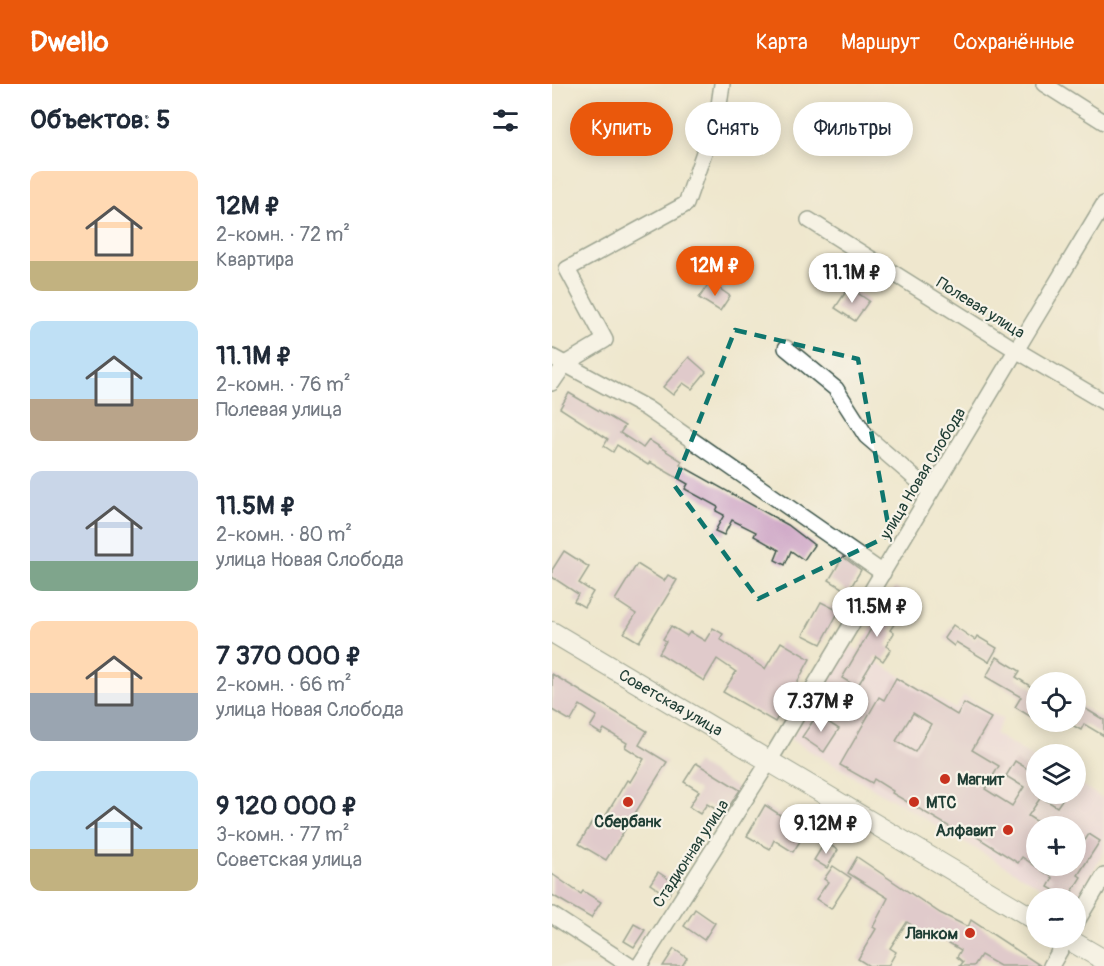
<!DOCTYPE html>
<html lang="ru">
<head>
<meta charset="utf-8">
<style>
	:root { --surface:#fff; --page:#f2f2f3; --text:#1f2937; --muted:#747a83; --accent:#ea580c }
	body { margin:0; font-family:Pangolin,sans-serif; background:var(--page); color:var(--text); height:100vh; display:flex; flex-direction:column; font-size:22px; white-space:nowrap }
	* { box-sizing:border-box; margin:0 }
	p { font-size:20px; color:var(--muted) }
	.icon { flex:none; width:33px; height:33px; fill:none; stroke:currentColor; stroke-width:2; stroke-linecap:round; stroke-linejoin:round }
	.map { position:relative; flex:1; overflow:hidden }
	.sheet { display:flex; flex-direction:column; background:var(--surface); width:552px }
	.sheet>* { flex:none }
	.banner { position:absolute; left:18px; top:18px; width:444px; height:54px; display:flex; gap:12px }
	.controls { position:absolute; left:474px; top:588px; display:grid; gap:12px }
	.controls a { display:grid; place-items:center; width:60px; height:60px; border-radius:50%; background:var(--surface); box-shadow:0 3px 15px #0003; font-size:30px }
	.price { position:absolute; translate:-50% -51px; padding:0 14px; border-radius:21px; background:#fff; color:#222; font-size:20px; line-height:39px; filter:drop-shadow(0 2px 3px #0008) }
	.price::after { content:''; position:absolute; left:50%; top:36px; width:18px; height:14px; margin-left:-9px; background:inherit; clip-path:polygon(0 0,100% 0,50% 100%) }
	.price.selected { background:var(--accent); color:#fff }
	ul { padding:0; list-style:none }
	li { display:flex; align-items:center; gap:18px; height:150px; padding:0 30px }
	li span { display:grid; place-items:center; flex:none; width:168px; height:120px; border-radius:12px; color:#555 }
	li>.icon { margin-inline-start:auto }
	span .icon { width:72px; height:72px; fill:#fffc; stroke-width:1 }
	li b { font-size:26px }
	h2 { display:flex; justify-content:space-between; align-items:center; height:72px; padding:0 30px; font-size:26px }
	.pill { padding:0 21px; border-radius:27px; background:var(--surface); box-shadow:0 3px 15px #0003; font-size:21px; line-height:54px }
	.pill.selected { background:var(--accent); color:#fff }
	header { display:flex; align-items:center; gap:36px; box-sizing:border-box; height:84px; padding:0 30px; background:var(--accent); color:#fff }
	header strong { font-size:28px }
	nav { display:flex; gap:33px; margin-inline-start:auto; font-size:21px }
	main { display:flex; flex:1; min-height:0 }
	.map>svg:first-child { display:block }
	.built { fill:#eed0e7; fill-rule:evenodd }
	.building { fill:#cfa7c7; fill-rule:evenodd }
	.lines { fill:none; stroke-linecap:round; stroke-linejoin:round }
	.minor-casing { stroke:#3e564b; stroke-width:18 }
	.secondary-casing { stroke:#3e564b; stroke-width:22 }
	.minor { stroke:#fff; stroke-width:15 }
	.secondary { stroke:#fff; stroke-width:20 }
	.marked { fill:none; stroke:#0f766e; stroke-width:4.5; stroke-dasharray:12 8; stroke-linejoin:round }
	.poi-dot { fill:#c8321e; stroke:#f7f3e8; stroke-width:2 }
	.labels { text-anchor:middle; stroke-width:4.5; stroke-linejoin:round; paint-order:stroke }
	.street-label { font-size:16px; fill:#1f3d34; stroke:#f7f3e8 }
	.poi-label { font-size:16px; font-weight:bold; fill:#1f3d34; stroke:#f7f3e8; text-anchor:start }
</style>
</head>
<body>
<header>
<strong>Dwello</strong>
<nav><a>Карта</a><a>Маршрут</a><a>Сохранённые</a></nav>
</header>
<main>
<section class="sheet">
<h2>Объектов: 5<svg class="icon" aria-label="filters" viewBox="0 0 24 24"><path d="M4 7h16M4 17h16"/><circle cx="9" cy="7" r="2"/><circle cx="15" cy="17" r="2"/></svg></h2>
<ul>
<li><span style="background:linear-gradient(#ffd9b3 75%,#c2b280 0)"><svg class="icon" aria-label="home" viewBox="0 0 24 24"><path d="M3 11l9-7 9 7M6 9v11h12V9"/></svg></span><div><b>12M ₽</b><p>2-комн. · 72 m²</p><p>Квартира</p></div></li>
<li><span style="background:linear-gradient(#bfe0f5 65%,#b9a48a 0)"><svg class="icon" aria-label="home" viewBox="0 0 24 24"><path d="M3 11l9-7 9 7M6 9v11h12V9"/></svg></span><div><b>11.1M ₽</b><p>2-комн. · 76 m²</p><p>Полевая улица</p></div></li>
<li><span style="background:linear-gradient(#c9d6e8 75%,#7fa58c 0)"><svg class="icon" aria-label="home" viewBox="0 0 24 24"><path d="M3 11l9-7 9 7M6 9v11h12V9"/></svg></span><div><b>11.5M ₽</b><p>2-комн. · 80 m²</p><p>улица Новая Слобода</p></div></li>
<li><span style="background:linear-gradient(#ffd9b3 60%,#9aa5b1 0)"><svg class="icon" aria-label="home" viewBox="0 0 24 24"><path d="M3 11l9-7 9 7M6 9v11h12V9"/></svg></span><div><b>7 370 000 ₽</b><p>2-комн. · 66 m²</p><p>улица Новая Слобода</p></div></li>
<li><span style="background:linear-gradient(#bfe0f5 65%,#c2b280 0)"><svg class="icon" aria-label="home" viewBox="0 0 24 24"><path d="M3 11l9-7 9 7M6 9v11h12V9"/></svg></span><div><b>9 120 000 ₽</b><p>3-комн. · 77 m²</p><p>Советская улица</p></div></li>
</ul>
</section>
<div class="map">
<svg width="552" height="882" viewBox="0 0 552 882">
	<rect width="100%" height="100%" fill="#f7f3e8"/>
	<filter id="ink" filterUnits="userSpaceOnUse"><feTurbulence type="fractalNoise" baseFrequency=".0167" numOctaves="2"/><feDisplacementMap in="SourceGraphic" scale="12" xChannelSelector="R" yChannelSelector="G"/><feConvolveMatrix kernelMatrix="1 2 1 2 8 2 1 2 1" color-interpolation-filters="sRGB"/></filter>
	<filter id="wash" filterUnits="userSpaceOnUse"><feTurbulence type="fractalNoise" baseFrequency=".008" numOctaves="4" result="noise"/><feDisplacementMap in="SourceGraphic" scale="24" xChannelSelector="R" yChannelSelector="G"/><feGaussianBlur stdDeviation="1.35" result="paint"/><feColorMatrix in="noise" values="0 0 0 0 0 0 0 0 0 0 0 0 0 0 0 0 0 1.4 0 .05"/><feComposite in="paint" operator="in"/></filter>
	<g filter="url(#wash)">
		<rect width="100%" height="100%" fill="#efe7ce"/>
		<path class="built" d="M299 562 403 625 412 612 451 635 443 650 484 675V710H524V698L552 715V767L524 820V814H507L238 655ZM484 742H524V782H484Z"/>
		<g id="blocks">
			<g class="building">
				<polygon points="158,198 178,212 168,227 147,214"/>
				<polygon points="297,203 317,217 303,237 283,224"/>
				<polygon points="137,273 154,288 140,305 131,299 121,311 111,303"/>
				<polygon points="17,309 73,342 68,349 87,361 91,364 97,356 130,377 128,381 236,441 262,461 252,476 239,467 233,481 223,476 227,466 202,452 204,448 180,436 172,451 163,447 172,431 164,427 166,423 133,405 136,400 98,378 96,381 65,361 61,368 52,362 56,355 8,324"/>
				<polygon points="12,467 37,483 27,499 41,508 32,523 22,517 26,510 0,493 0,486"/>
				<polygon points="291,473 309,486 296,508 277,496"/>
				<polygon points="85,480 112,497 116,491 125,496 87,558 72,549 84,530 63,516"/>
				<polygon points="343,504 360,515 338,546 342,549 334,562 339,565 331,577 324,572 305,603 290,594"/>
				<polygon points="269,518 287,527 269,560 251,551"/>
				<polygon points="401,541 423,556 425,552 445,564 437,578 404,558 402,562 392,554"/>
				<polygon points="119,542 135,552 138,548 153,557 161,544 171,550 168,555 213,585 229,558 258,575 223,638 171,608 184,588 165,575 152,597 107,569 114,557 111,555"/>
				<polygon points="445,573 468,587 464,593 484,606 484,636 463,623 469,613 434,593"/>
				<polygon points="0,590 95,647 87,661 115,678 54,776 27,760 40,738 47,743 75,696 78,698 92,675 73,663 75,659 52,645 49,650 38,643 45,632 28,621 19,637 0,626"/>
				<path d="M344 594 405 631 412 619 439 634 420 666 447 682 433 705 460 722 472 703 454 692 463 677 484 690V710H514L505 723 489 713 476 732 484 737V782H524V770L537 750 548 757 526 791 529 793 516 814 496 803 501 794 470 773 466 779 411 744 408 749 340 709 341 707 322 695 320 699 288 681 327 613 332 616ZM361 629 379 640 363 668 344 657Z"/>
				<polygon points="529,622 552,636 552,652 532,640 529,646 518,640 524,638 524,631"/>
				<polygon points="265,631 287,645 272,668 250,653"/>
				<polygon points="144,679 188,706 172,730 155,720 148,730 137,723 147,707 132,698"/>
				<polygon points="213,721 254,748 241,768 222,756 218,765 195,752"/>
				<polygon points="273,758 286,766 275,784 262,776"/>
				<polygon points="305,773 388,829 416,843 419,836 489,882 448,882 429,871 422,882 408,882 411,878 405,873 409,866 375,846 373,850 355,838 338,864 344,868 336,882 317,882 306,875 324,845 321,843 336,814 296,789"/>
				<polygon points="281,782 299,794 279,825 264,815 276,798 272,795"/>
				<polygon points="106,788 124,800 116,812 98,800"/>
				<polygon points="0,790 29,810 31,807 49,818 39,834 0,811"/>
				<polygon points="143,825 163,839 152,856 132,842"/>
				<polygon points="82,840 93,846 82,863 72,857"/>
				<polygon points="122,865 135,874 130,882 111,882"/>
			</g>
		</g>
	</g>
	<g filter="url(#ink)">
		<use href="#blocks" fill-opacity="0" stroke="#3e564b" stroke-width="1.5"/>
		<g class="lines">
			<defs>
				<g id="minor">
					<polyline points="492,0 552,38"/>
					<polyline points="257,136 464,266 552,318"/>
					<polyline points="234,264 284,305 314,352 379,408"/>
					<polyline points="0,273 94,324 331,489"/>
					<polyline points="0,299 13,280 53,256 15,185 134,120 166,28 170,0"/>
					<polyline points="0,831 78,882"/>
					<polyline points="524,839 552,792"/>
					<polyline points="87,882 218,676 552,120"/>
					<polyline points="499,882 515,854"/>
				</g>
				<g id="secondary">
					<polyline points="0,548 484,836"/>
					<polyline points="514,854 552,876"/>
				</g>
			</defs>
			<use href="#minor" class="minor-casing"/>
			<use href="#secondary" class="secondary-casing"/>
			<use href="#minor" class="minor"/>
			<use href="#secondary" class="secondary"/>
		</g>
	</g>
	<path d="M0 0H552V882H0ZM183 246 306 275 338 451 206 515 122 401Z" fill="#efe7ce" fill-opacity=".55" fill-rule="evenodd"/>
	<path class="marked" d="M183 246 306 275 338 451 206 515 122 401Z"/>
	<g class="poi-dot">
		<circle cx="393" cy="695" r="6"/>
		<circle cx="76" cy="718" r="6"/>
		<circle cx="362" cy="718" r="6"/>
		<circle cx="456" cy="746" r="6"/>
		<circle cx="418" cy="849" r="6"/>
	</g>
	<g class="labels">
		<g class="street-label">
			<text transform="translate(429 223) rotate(32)" y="6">Полевая улица</text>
			<text transform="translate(370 389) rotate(-59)" y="6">улица Новая Слобода</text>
			<text transform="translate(119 618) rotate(30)" y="6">Советская улица</text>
			<text transform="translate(138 769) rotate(-57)" y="6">Стадионная улица</text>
		</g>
		<g class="poi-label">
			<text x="405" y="701">Магнит</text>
			<text x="374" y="724">МТС</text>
			<text x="76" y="743" text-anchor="middle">Сбербанк</text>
			<text x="444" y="752" text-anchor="end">Алфавит</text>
			<text x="406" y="855" text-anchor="end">Ланком</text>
		</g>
	</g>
</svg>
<div class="controls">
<a><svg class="icon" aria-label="locate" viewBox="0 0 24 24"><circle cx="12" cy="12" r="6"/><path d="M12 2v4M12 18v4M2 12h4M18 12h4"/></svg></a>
<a><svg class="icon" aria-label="layers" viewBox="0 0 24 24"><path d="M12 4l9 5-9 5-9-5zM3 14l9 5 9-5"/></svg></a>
<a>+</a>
<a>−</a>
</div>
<b class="price selected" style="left:163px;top:213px">12M ₽</b>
<b class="price" style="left:300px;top:220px">11.1M ₽</b>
<b class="price" style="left:325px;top:554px">11.5M ₽</b>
<b class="price" style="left:269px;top:649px">7.37M ₽</b>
<b class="price" style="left:274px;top:771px">9.12M ₽</b>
<div class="banner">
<a class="pill selected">Купить</a>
<a class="pill">Снять</a>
<a class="pill">Фильтры</a>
</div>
</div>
</main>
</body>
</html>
